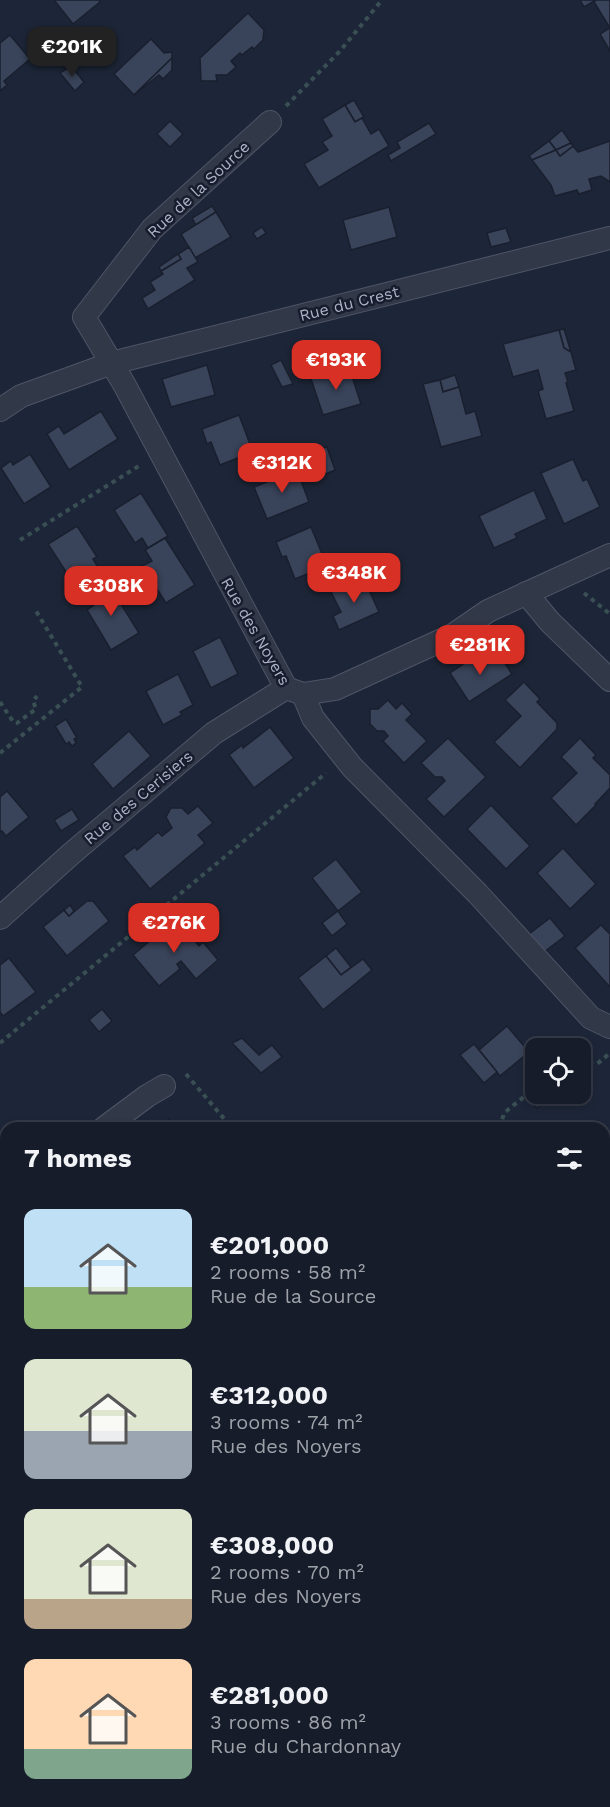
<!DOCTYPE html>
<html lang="en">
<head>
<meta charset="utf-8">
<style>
	:root { --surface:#161c2a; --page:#232936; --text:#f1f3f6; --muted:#9ea1a8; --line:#353a47; --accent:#d93025 }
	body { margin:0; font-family:"Work Sans",sans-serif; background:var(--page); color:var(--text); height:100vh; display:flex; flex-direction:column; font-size:22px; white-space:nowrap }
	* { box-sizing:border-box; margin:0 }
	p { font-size:20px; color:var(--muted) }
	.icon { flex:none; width:33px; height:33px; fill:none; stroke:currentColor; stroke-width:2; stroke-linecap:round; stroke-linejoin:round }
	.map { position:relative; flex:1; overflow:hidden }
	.side { position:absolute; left:0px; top:1122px; width:610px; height:686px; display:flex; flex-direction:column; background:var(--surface); border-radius:18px 18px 0 0; box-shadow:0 3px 9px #0003,0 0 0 2px var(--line) }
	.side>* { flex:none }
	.fabs { position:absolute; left:525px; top:1038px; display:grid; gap:12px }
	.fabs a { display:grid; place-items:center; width:66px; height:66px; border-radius:12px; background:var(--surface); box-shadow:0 3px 9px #0003,0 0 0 2px var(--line); font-size:30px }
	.price { position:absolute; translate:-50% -51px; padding:0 14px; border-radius:12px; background:var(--accent); color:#fff; font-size:20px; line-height:39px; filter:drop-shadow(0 2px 3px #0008) }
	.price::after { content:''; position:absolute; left:50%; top:36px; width:18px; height:14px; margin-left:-9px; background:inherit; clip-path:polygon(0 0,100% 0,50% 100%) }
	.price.on { background:#222; color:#fff }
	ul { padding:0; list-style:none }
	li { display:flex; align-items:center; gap:18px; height:150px; padding:0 24px }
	li span { display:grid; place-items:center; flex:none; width:168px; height:120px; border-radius:12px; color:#555 }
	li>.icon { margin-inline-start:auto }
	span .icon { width:72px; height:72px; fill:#fffc; stroke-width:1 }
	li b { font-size:26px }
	h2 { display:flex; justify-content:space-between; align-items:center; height:72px; padding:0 24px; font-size:26px }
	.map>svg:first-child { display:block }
	.building { fill:#394359; stroke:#191f2e; stroke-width:1.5 }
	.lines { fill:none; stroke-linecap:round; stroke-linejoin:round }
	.minor-casing { stroke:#4e5566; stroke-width:24 }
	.path { stroke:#3a4f53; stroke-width:4; stroke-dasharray:4.5 4.5; stroke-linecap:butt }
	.minor { stroke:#313848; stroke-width:22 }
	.labels { text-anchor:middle; stroke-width:5; stroke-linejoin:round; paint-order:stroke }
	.street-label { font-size:16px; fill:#aab2c6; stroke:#171d2c }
</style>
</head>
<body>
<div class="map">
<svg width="610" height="1807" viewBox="0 0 610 1807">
	<rect width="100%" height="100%" fill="#1d2638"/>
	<g class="building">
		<polygon points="54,0 99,0 100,2 73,24"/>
		<polygon points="580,0 596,0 584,7"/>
		<polygon points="596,0 610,0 610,28 594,2"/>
		<polygon points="248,13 264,30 263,40 254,49 252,47 242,55 240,53 231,61 236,67 227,75 216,75 217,81 201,81 200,58"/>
		<polygon points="610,28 610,51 600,34"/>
		<polygon points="10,35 30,59 4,81 7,85 0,91 0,43"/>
		<polygon points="151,39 164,53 172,52 172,58 134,95 114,74"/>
		<polygon points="172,58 172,70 163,79 159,75 134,95"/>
		<polygon points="71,66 84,82 75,91 60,73"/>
		<polygon points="354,100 364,117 355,122 345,105"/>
		<polygon points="345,105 355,122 362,118 371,134 379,129 389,146 319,188 304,164 328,150 322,142 332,136 322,119"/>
		<polygon points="170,121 183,134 170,147 157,134"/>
		<polygon points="429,123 436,134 391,161 388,155 400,148 397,142"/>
		<polygon points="562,130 571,143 556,150 549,141"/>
		<polygon points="549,141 556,150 532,160 529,156"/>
		<polygon points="610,141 610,182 601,176 589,179 592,190 579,194 577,190 555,196 551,185 532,160 556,150 560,156 573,146 578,152"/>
		<polygon points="571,143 573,146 560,156 556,150"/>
		<polygon points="212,206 216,212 196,225 192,218"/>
		<polygon points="389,207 397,237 351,250 343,220"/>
		<polygon points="216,212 231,237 195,258 181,234"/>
		<polygon points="262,227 266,233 257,239 253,233"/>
		<polygon points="506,228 511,242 491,247 487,233"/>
		<polygon points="189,247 198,262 187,268 195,280 148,309 142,298 155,290 150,282 163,274 161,271 181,259 178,254"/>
		<polygon points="178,254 181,259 161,271 159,267"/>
		<polygon points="564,329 571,352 564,348 559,330"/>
		<polygon points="559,330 564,348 571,352 576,370 565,373 568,382 566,383 574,411 546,419 538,391 543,389 538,370 513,377 503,344"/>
		<polygon points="281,360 293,384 282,387 271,365"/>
		<polygon points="207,365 215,395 171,407 162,379"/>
		<polygon points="349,367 361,404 323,415 310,376 319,373 321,376"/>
		<polygon points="455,375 459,387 443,392 440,380"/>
		<polygon points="440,380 443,392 459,387 466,414 475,411 482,436 441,447 423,384"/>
		<polygon points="101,411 118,439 69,470 47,434 59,426 64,434"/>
		<polygon points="239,415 253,452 220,465 211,442 207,444 202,429"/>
		<polygon points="327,447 335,470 321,476 312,452"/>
		<polygon points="30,454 51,487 24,504 1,468 11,461 13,465"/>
		<polygon points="573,459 583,481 587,479 600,507 564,524 541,473"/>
		<polygon points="297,470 309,502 267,519 254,487"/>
		<polygon points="534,490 547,519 515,534 517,538 494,548 479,516"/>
		<polygon points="141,493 168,536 148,548 142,538 135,543 114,510"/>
		<polygon points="77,526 97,557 93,559 99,569 80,582 73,572 68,575 48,544"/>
		<polygon points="311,527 327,566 295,579 286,556 282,557 276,542"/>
		<polygon points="165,538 195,585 166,603 142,566 152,561 145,550"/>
		<polygon points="363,577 379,612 339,630 333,616 341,612 331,592"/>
		<polygon points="108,583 139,633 111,650 87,610 94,605 88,595"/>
		<polygon points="220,637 238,674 211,688 193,651"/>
		<polygon points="499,654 512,674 469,702 450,673 474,657 480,667"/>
		<polygon points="178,674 193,705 180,712 182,715 163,725 146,691"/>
		<polygon points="524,682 540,699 537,702 557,723 557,729 520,768 494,742 521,716 505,700"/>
		<polygon points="388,700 396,709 402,703 412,714 406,720 427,741 404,763 383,741 388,736 384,731 377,731 370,724 370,709 378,709"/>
		<polygon points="66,719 77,738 74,739 76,743 72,746 69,742 66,744 55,726"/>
		<polygon points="270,727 294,758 254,788 229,755 242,745 243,748"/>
		<polygon points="129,731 151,756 113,789 92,764"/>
		<polygon points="448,738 486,777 444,817 426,799 445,781 442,777 435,777 421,763"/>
		<polygon points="580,738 596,755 593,758 610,775 610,788 595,804 596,805 576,825 551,798 577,773 561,757"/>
		<polygon points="7,791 29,817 6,836 2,831 0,832 0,797"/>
		<polygon points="491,805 530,846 506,869 467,829"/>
		<polygon points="198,806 213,823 198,835 205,843 150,889 123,856 135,847 137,850 158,832 162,836 172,828 166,817 171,808 182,808 188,814"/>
		<polygon points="72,809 79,820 61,831 54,820"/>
		<polygon points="563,848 596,884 570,909 537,873"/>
		<polygon points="336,859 362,892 338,911 312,878"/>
		<polygon points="87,901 93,901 109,921 67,956 43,927 64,910 69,916"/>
		<polygon points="70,905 74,911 69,916 64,910"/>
		<polygon points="338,911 347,924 332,936 322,923"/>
		<polygon points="550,918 565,936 544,952 529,934"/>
		<polygon points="176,919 199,946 203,942 218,960 196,979 181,961 177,964 180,969 159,986 133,955"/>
		<polygon points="601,925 610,934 610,987 575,948"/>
		<polygon points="336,948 351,967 341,975 326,956"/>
		<polygon points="326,956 341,975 363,959 372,970 323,1010 298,978"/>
		<polygon points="9,958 36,992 3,1016 0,1012 0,965"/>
		<polygon points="102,1009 112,1021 99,1032 89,1020"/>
		<polygon points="507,1026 529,1052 500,1076 479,1050"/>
		<polygon points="242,1038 259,1055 272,1045 282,1057 261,1073 232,1043"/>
		<polygon points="474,1044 497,1072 484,1083 460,1055"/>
		<polygon points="537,1094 547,1094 549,1096 537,1108 529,1100"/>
		<polygon points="169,1119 176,1128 157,1128"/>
		<polygon points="604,1322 610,1328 610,1356 604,1361"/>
		<polygon points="0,1340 6,1354 6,1369 0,1370"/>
		<polygon points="0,1492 6,1492 6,1510 3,1509 2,1520 0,1520"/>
		<polygon points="0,1520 5,1520 6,1522 6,1540 0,1543"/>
		<polygon points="6,1540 6,1572 0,1576 0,1543"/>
		<polygon points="0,1731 6,1741 6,1758 0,1762"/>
		<polygon points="6,1775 6,1791 0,1779"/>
		<polygon points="6,1791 6,1802 45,1802 48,1807 8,1807 0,1795"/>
		<polygon points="119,1802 150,1802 154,1807 111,1807"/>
	</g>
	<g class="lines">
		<defs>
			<g id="minor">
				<polyline points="270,122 152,229 84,317 124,384 286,688 303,694 335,689 453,635 488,611 610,555"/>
				<polyline points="0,410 21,396 112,363 610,238"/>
				<polyline points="526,593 550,622 610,680"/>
				<polyline points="303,694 313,718 352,767 478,894 591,1018 610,1027"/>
				<polyline points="0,918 71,854 214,733 286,688"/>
				<polyline points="104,1128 147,1096 164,1086"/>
				<polyline points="0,1202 6,1198"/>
				<polyline points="604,1426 610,1421"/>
				<polyline points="0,1473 6,1474"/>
				<polyline points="604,1593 610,1594"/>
				<polyline points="0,1700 6,1711"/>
				<polyline points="60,1802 63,1807"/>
			</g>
		</defs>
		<use href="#minor" class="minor-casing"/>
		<g class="path">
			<polyline points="286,106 340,51 382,0"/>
			<polyline points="20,540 142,464"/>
			<polyline points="584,593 610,614"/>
			<polyline points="0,702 14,723 17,723 36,709 33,701 37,696"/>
			<polyline points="0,753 82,687 36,611"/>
			<polyline points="0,1043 326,773"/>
			<polyline points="580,1061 597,1064 610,1053"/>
			<polyline points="186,1074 232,1128"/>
			<polyline points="500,1128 504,1113 536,1087"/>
		</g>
		<use href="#minor" class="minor"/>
	</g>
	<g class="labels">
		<g class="street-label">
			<text transform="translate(198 189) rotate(-43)" y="6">Rue de la Source</text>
			<text transform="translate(349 303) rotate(-14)" y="6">Rue du Crest</text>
			<text transform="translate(256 631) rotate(60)" y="6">Rue des Noyers</text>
			<text transform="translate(138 797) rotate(-40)" y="6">Rue des Cerisiers</text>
		</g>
	</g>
</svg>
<div class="fabs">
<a><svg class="icon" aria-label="locate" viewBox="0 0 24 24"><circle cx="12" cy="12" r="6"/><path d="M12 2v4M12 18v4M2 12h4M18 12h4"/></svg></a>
</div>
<b class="price on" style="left:72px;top:78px">€201K</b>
<b class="price" style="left:336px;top:391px">€193K</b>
<b class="price" style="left:282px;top:494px">€312K</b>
<b class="price" style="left:354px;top:604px">€348K</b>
<b class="price" style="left:111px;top:617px">€308K</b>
<b class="price" style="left:480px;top:676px">€281K</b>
<b class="price" style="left:174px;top:954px">€276K</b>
<section class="side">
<h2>7 homes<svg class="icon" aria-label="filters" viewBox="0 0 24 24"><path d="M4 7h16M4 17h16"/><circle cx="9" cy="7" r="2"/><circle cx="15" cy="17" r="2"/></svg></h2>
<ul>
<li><span style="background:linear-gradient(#bfe0f5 65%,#8fb573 0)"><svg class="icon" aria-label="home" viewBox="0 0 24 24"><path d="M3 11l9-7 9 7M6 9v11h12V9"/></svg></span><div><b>€201,000</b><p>2 rooms · 58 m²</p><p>Rue de la Source</p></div></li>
<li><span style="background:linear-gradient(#dfe7d0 60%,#9aa5b1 0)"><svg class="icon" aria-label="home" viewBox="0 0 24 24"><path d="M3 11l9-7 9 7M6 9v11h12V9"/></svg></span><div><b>€312,000</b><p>3 rooms · 74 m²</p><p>Rue des Noyers</p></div></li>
<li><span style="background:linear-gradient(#dfe7d0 75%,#b9a48a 0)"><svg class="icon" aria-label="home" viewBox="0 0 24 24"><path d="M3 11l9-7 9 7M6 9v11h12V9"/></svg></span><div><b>€308,000</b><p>2 rooms · 70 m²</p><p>Rue des Noyers</p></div></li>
<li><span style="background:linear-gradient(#ffd9b3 75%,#7fa58c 0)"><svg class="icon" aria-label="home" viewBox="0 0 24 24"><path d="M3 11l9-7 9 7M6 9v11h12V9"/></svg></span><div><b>€281,000</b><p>3 rooms · 86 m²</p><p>Rue du Chardonnay</p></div></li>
</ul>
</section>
</div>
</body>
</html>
